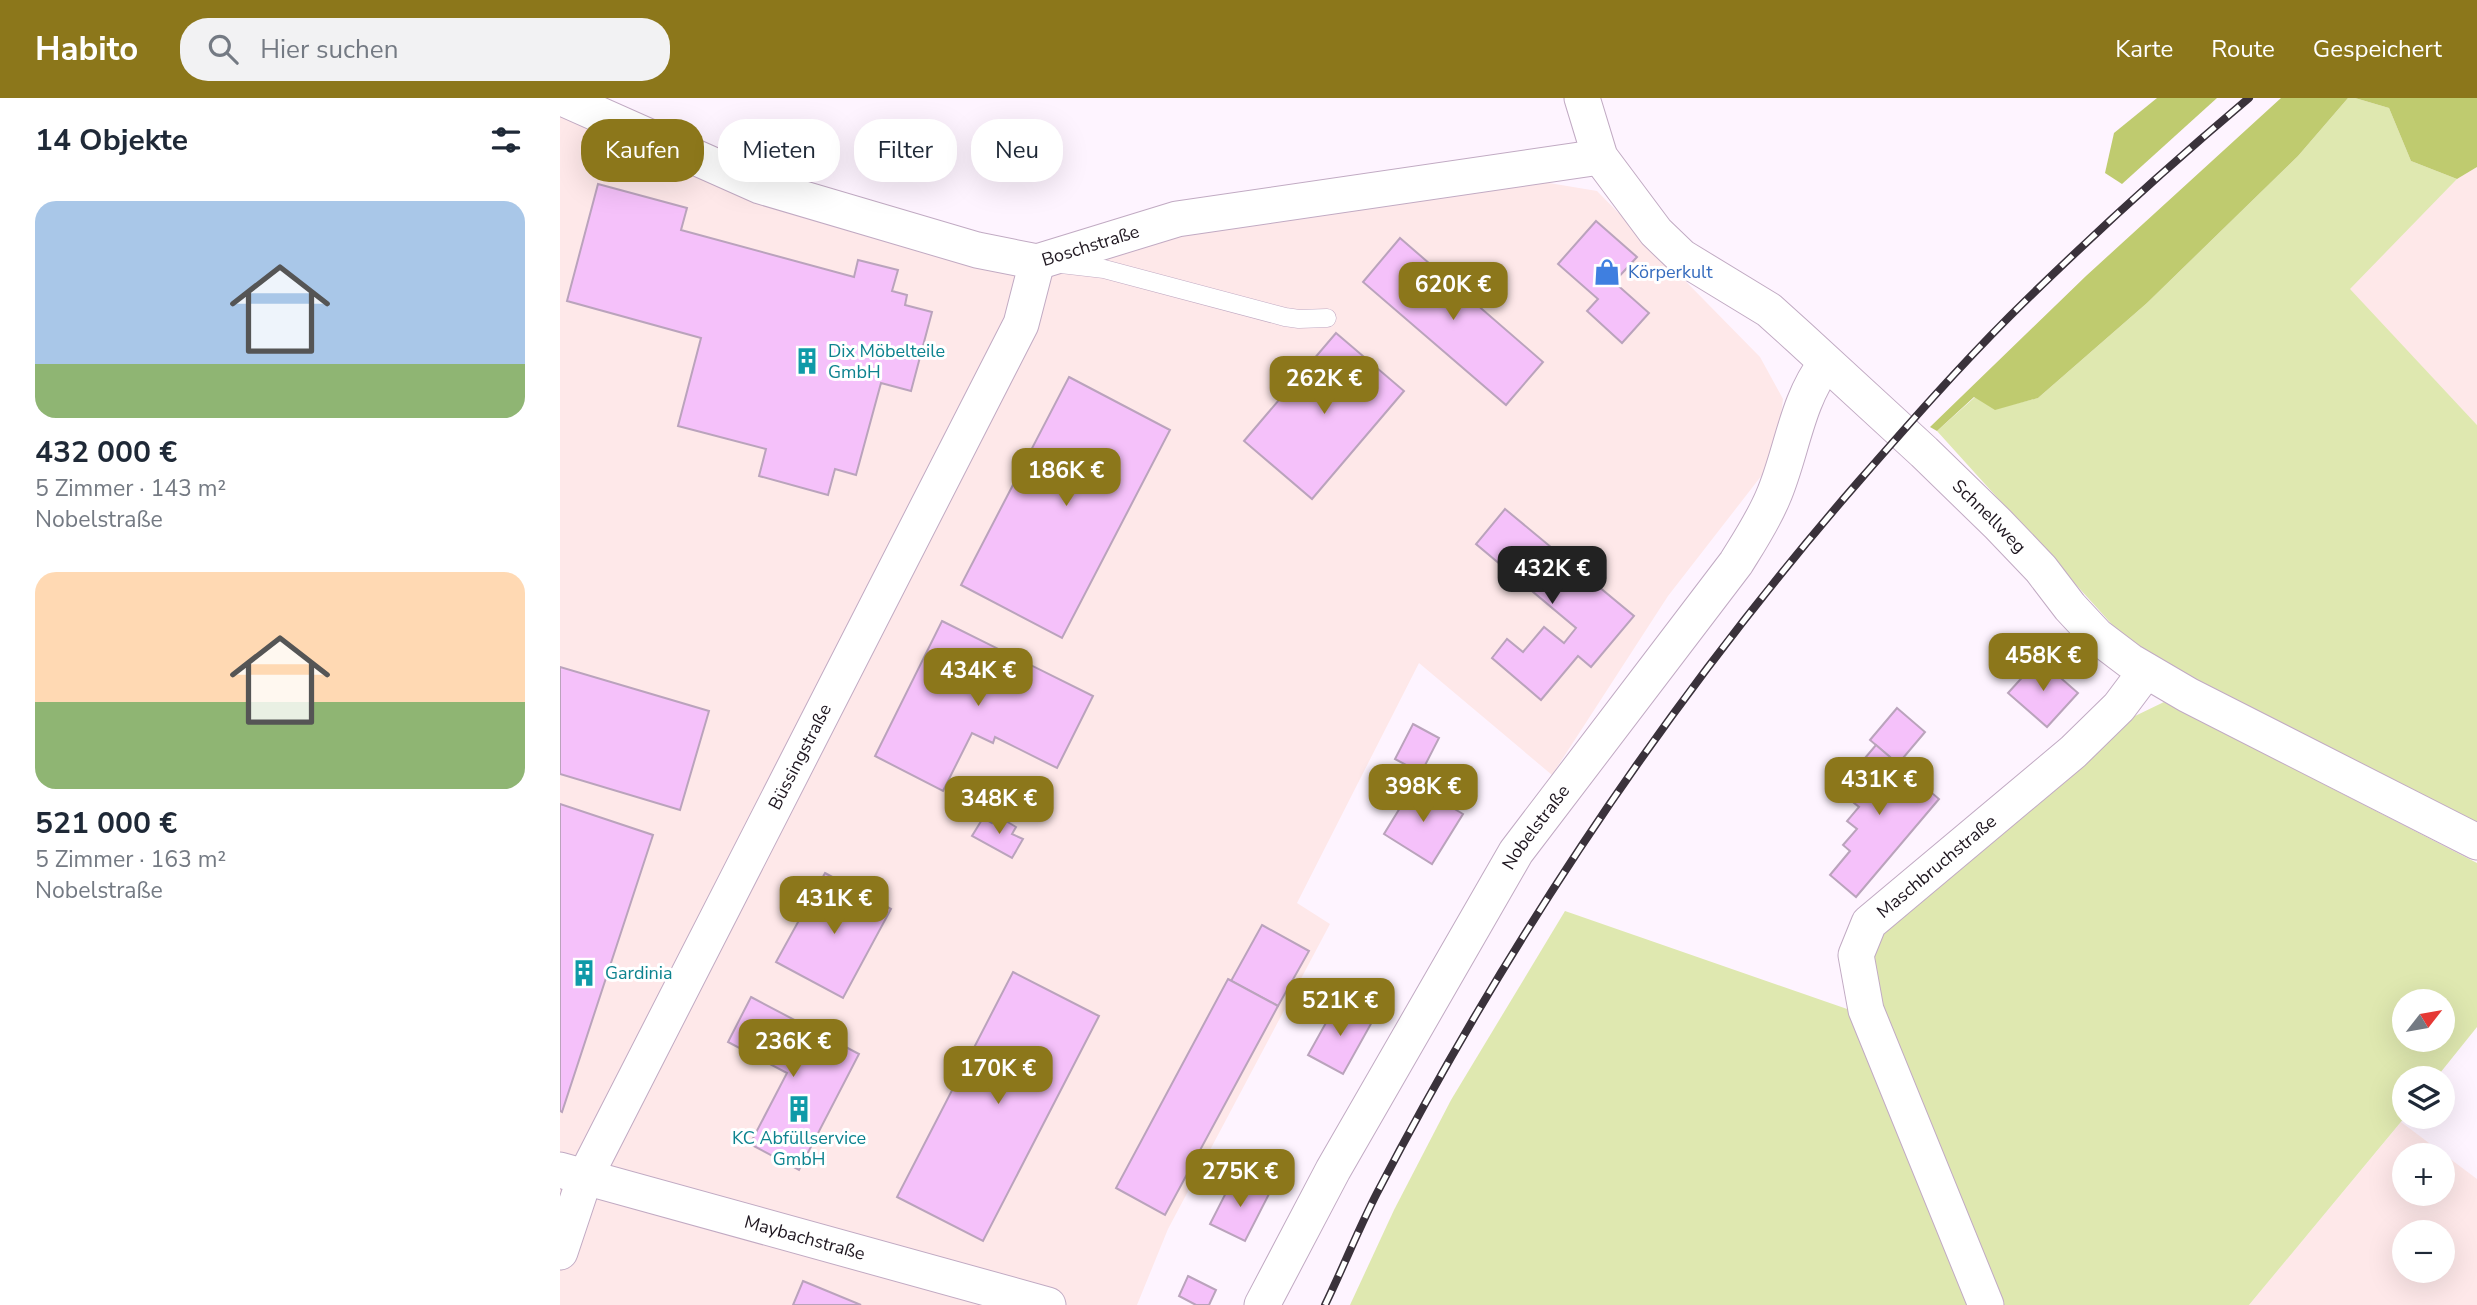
<!DOCTYPE html>
<html lang="de">
<head>
<meta charset="utf-8">
<style>
	:root { --surface:#fff; --page:#f2f2f3; --text:#1f2937; --muted:#747a83; --accent:#8c771b }
	body { margin:0; font-family:"Nunito Sans",sans-serif; background:var(--page); color:var(--text); height:100vh; display:flex; flex-direction:column; font-size:26px; white-space:nowrap }
	* { box-sizing:border-box; margin:0 }
	p { font-size:23px; color:var(--muted) }
	.icon { flex:none; width:38px; height:38px; fill:none; stroke:currentColor; stroke-width:2; stroke-linecap:round; stroke-linejoin:round }
	.map { position:relative; flex:1; overflow:hidden }
	.side { display:flex; flex-direction:column; background:var(--surface); width:560px }
	.side>* { flex:none }
	.hud { position:absolute; left:21px; top:21px; width:665px; height:63px; display:flex; gap:14px }
	.needle { width:46px; rotate:59deg }
	.buttons { position:absolute; left:1832px; top:891px; display:grid; gap:14px }
	.buttons a { display:grid; place-items:center; width:63px; height:63px; border-radius:50%; background:var(--surface); box-shadow:0 7px 28px #0002; font-size:35px }
	.price { position:absolute; translate:-50% -60px; padding:0 16px; border-radius:14px; background:var(--accent); color:#fff; font-size:23px; line-height:46px; filter:drop-shadow(0 2px 4px #0008) }
	.price::after { content:''; position:absolute; left:50%; top:42px; width:21px; height:16px; margin-left:-10px; background:inherit; clip-path:polygon(0 0,100% 0,50% 100%) }
	.price.current { background:#222; color:#fff }
	ul { padding:0; list-style:none }
	li { display:grid; align-content:center; gap:14px; height:371px; padding:0 35px }
	li span { display:grid; place-items:center; height:217px; border-radius:21px; color:#555 }
	li>.icon { margin-inline-start:auto }
	span .icon { width:126px; height:126px; fill:#fffc; stroke-width:1 }
	li b { font-size:30px }
	h2 { display:flex; justify-content:space-between; align-items:center; height:84px; padding:0 35px; font-size:30px }
	.pill { padding:0 24px; border-radius:28px; background:var(--surface); box-shadow:0 7px 28px #0002; font-size:24px; line-height:63px }
	.pill.current { background:var(--accent); color:#fff }
	header { display:flex; align-items:center; gap:42px; box-sizing:border-box; height:98px; padding:0 35px; background:var(--accent); color:#fff }
	header strong { font-size:33px }
	nav { display:flex; gap:38px; margin-inline-start:auto; font-size:24px }
	.search { width:490px; height:63px; background:var(--page); display:flex; align-items:center; gap:18px; box-sizing:border-box; padding:0 24px; border-radius:28px; color:var(--muted); font-size:26px }
	main { display:flex; flex:1; min-height:0 }
	.map>svg:first-child { display:block }
	.industrial { fill:#fee8e9; fill-rule:evenodd }
	.green { fill:#dfe8b0; fill-rule:evenodd }
	.forest { fill:#bfcb6f }
	.building { fill:#f5c1fa; stroke:#baa3bc; stroke-width:2 }
	.lines { fill:none; stroke-linecap:round; stroke-linejoin:round }
	.lane-casing { stroke:#c1aac3; stroke-width:19 }
	.street-casing { stroke:#c1aac3; stroke-width:37 }
	.lane { stroke:#fff; stroke-width:18 }
	.street { stroke:#fff; stroke-width:35 }
	.rail-casing { stroke:#3a323b; stroke-width:8 }
	.rail { stroke:#fff; stroke-width:5; stroke-dasharray:16; stroke-linecap:butt }
	.labels { text-anchor:middle; stroke-width:6; stroke-linejoin:round; paint-order:stroke }
	.street-label { font-size:18px; fill:#1e161f; stroke:#fff }
	.shop-label { font-size:18px; fill:#366cbe; stroke:#fff; text-anchor:start }
	.culture-label { font-size:18px; fill:#0d838f; stroke:#fff; text-anchor:start }
</style>
</head>
<body>
<header>
<strong>Habito</strong>
<div class="search"><svg class="icon" aria-label="search" viewBox="0 0 24 24"><circle cx="10" cy="10" r="6"/><path d="M15 15l6 6"/></svg>Hier suchen</div>
<nav><a>Karte</a><a>Route</a><a>Gespeichert</a></nav>
</header>
<main>
<section class="side">
<h2>14 Objekte<svg class="icon" aria-label="filters" viewBox="0 0 24 24"><path d="M4 7h16M4 17h16"/><circle cx="9" cy="7" r="2"/><circle cx="15" cy="17" r="2"/></svg></h2>
<ul>
<li><span style="background:linear-gradient(#a9c7e8 75%,#8fb573 0)"><svg class="icon" aria-label="home" viewBox="0 0 24 24"><path d="M3 11l9-7 9 7M6 9v11h12V9"/></svg></span><div><b>432 000 €</b><p>5 Zimmer · 143 m²</p><p>Nobelstraße</p></div></li>
<li><span style="background:linear-gradient(#ffd9b3 60%,#8fb573 0)"><svg class="icon" aria-label="home" viewBox="0 0 24 24"><path d="M3 11l9-7 9 7M6 9v11h12V9"/></svg></span><div><b>521 000 €</b><p>5 Zimmer · 163 m²</p><p>Nobelstraße</p></div></li>
</ul>
</section>
<div class="map">
<svg width="1917" height="1207" viewBox="0 0 1917 1207">
	<rect width="100%" height="100%" fill="#fef4ff"/>
	<g class="industrial">
		<polygon points="0,1 416,154 983,84 1037,93 1200,259 1223,301 1216,359 1108,498 992,677 859,565 737,805 770,826 608,1131 577,1207 0,1207"/>
		<polygon points="1917,69 1917,327 1789,191 1897,81"/>
		<path d="M1841 1024 1917 1081V1207H1689ZM1844 1057H1883V1096H1844ZM1844 1134H1883V1172H1844Z"/>
	</g>
	<g class="green">
		<polygon points="1788,0 1795,0 1829,10 1851,63 1897,81 1790,191 1917,327 1917,727 1575,552 1377,333 1415,299 1435,311 1478,300 1587,205 1738,58"/>
		<path d="M1604 604 1917 765V929L1876 980H1844L1845 1019 1689 1207H1437L1316 905 1311 854 1332 822 1575 618ZM1844 903H1883V942H1844Z"/>
		<polygon points="1005,813 1290,912 1416,1207 790,1207 834,1112 891,1002"/>
	</g>
	<g class="forest">
		<polygon points="1597,0 1657,0 1562,86 1545,75 1554,35"/>
		<polygon points="1721,0 1788,0 1738,58 1587,205 1478,300 1435,312 1414,299 1377,333 1370,329 1526,178"/>
		<polygon points="1795,0 1917,0 1917,69 1897,81 1851,63 1829,10"/>
	</g>
	<g class="building">
		<polygon points="38,86 127,110 121,132 294,179 298,162 338,172 332,193 347,197 345,207 372,214 351,293 321,285 296,377 275,371 268,397 199,378 206,351 118,328 141,240 7,203"/>
		<polygon points="1036,123 1077,159 1054,184 1089,215 1062,245 1027,213 1038,201 998,166"/>
		<polygon points="840,140 983,264 946,307 803,184"/>
		<polygon points="776,235 844,293 752,401 684,343"/>
		<polygon points="509,279 610,332 502,540 401,487"/>
		<polygon points="945,411 1074,518 1031,569 1018,558 981,602 932,560 947,541 963,554 984,529 1004,545 1016,530 916,446"/>
		<polygon points="382,523 533,598 497,670 435,639 433,645 412,635 383,693 315,658"/>
		<polygon points="1479,561 1518,595 1487,629 1448,595"/>
		<polygon points="0,569 149,613 120,712 0,676"/>
		<polygon points="1337,610 1365,634 1338,666 1310,642"/>
		<polygon points="853,626 879,640 861,675 835,661"/>
		<polygon points="1316,647 1379,701 1296,799 1270,777 1290,753 1283,747 1297,731 1287,723 1299,709 1278,692"/>
		<polygon points="854,687 903,716 872,766 824,736"/>
		<polygon points="0,706 93,737 2,1014 0,1013"/>
		<polygon points="436,717 456,729 452,736 463,741 452,760 412,738 423,720 432,725"/>
		<polygon points="265,775 331,811 283,900 216,864"/>
		<polygon points="702,827 749,853 718,908 671,883"/>
		<polygon points="453,874 539,918 423,1143 337,1099"/>
		<polygon points="668,881 718,908 605,1117 556,1090"/>
		<polygon points="191,899 299,956 239,1072 190,1046 227,975 168,944"/>
		<polygon points="777,905 812,924 783,976 748,957"/>
		<polygon points="674,1079 709,1096 685,1143 650,1126"/>
		<polygon points="628,1178 656,1192 649,1207 636,1207 619,1198"/>
		<polygon points="243,1183 301,1207 233,1207"/>
	</g>
	<g class="lines">
		<defs>
			<polyline id="lane" points="501,166 544,171 725,219 739,221 767,220"/>
			<g id="street">
				<path id="s1" d="M2 0 200 88 417 152 477 164 617 121 1040 59"/>
				<path id="s2" d="M1022 0 1040 59 1096 134 1122 159 1209 212 1240 240 1364 354 1438 426 1481 471 1510 509 1537 538 1570 563 1628 597 1917 744"/>
				<path id="s3" d="M0 1072 488 1207"/>
				<path id="s4" d="M0 1154 25 1079 461 226 477 164"/>
				<path id="s5" d="M702 1207 773 1072 956 754 1176 465C1189 444 1203 423 1213 399 1232 355 1236 304 1266 265"/>
				<path id="s6" d="M1426 1207 1306 912 1296 857 1309 825 1513 654 1559 609 1586 573"/>
			</g>
		</defs>
		<use href="#lane" class="lane-casing"/>
		<use href="#street" class="street-casing"/>
		<use href="#lane" class="lane"/>
		<use href="#street" class="street"/>
		<defs>
			<path id="rail" d="M765 1207C783 1170 798 1132 817 1095 950 840 1110 600 1299 383 1348 327 1397 271 1450 218 1527 142 1606 70 1689 0"/>
		</defs>
		<use href="#rail" class="rail-casing"/>
		<use href="#rail" class="rail"/>
	</g>
	<defs>
		<symbol id="shop-bare" viewBox="-9 -9 18 18"><path d="M-5-2.5h2.3a2.7 3.5 0 0 1 5.4 0H5L5.5 6h-11ZM-1.5-2.5h3a1.5 2.3 0 0 0-3 0Z" fill="#3f7fe0" stroke="#fff" stroke-width="2.5" paint-order="stroke"/></symbol>
		<symbol id="building-bare" viewBox="-9 -9 18 18"><path d="M-4-6H4V6H1V3H-1V6H-4ZM-2.5-4.3h1.7v1.8h-1.7ZM.8-4.3h1.7v1.8H.8ZM-2.5-1h1.7V.8h-1.7ZM.8-1h1.7V.8H.8Z" fill="#0f9aa8" stroke="#fff" stroke-width="2.5" paint-order="stroke"/></symbol>
	</defs>
	<g fill-rule="evenodd">
		<use href="#shop-bare" x="1028" y="155" width="38" height="38"/>
		<use href="#building-bare" x="228" y="244" width="38" height="38"/>
		<use href="#building-bare" x="5" y="856" width="38" height="38"/>
		<use href="#building-bare" x="220" y="992" width="38" height="38"/>
	</g>
	<g class="labels">
		<g class="street-label">
			<text dy="6" stroke="none"><textPath href="#s1" startOffset="560">Boschstraße</textPath></text>
			<text dy="6" stroke="none"><textPath href="#s2" startOffset="595">Schnellweg</textPath></text>
			<text dy="6" stroke="none"><textPath href="#s4" startOffset="551">Büssingstraße</textPath></text>
			<text dy="6" stroke="none"><textPath href="#s5" startOffset="551">Nobelstraße</textPath></text>
			<text dy="6" stroke="none"><textPath href="#s6" startOffset="497">Maschbruchstraße</textPath></text>
			<text dy="6" stroke="none"><textPath href="#s3" startOffset="254">Maybachstraße</textPath></text>
		</g>
		<g class="shop-label">
			<text x="1068" y="180">Körperkult</text>
		</g>
		<g class="culture-label">
			<text x="268" y="259">Dix Möbelteile<tspan x="268" dy="21">GmbH</tspan></text>
			<text x="45" y="881">Gardinia</text>
			<text x="239" y="1046" text-anchor="middle">KC Abfüllservice<tspan x="239" dy="21">GmbH</tspan></text>
		</g>
	</g>
</svg>
<div class="buttons">
<a><svg class="needle" viewBox="-14 -14 28 28"><path d="M0-13l5 13h-10z" fill="#e53935"/><path d="M0 13l5-13h-10z" fill="#747a83"/></svg></a>
<a><svg class="icon" aria-label="layers" viewBox="0 0 24 24"><path d="M12 4l9 5-9 5-9-5zM3 14l9 5 9-5"/></svg></a>
<a>+</a>
<a>−</a>
</div>
<b class="price" style="left:893px;top:224px">620K €</b>
<b class="price" style="left:764px;top:318px">262K €</b>
<b class="price" style="left:506px;top:410px">186K €</b>
<b class="price current" style="left:992px;top:508px">432K €</b>
<b class="price" style="left:1483px;top:595px">458K €</b>
<b class="price" style="left:418px;top:610px">434K €</b>
<b class="price" style="left:1319px;top:719px">431K €</b>
<b class="price" style="left:863px;top:726px">398K €</b>
<b class="price" style="left:439px;top:738px">348K €</b>
<b class="price" style="left:274px;top:838px">431K €</b>
<b class="price" style="left:780px;top:940px">521K €</b>
<b class="price" style="left:233px;top:981px">236K €</b>
<b class="price" style="left:438px;top:1008px">170K €</b>
<b class="price" style="left:680px;top:1111px">275K €</b>
<div class="hud">
<a class="pill current">Kaufen</a>
<a class="pill">Mieten</a>
<a class="pill">Filter</a>
<a class="pill">Neu</a>
</div>
</div>
</main>
</body>
</html>
